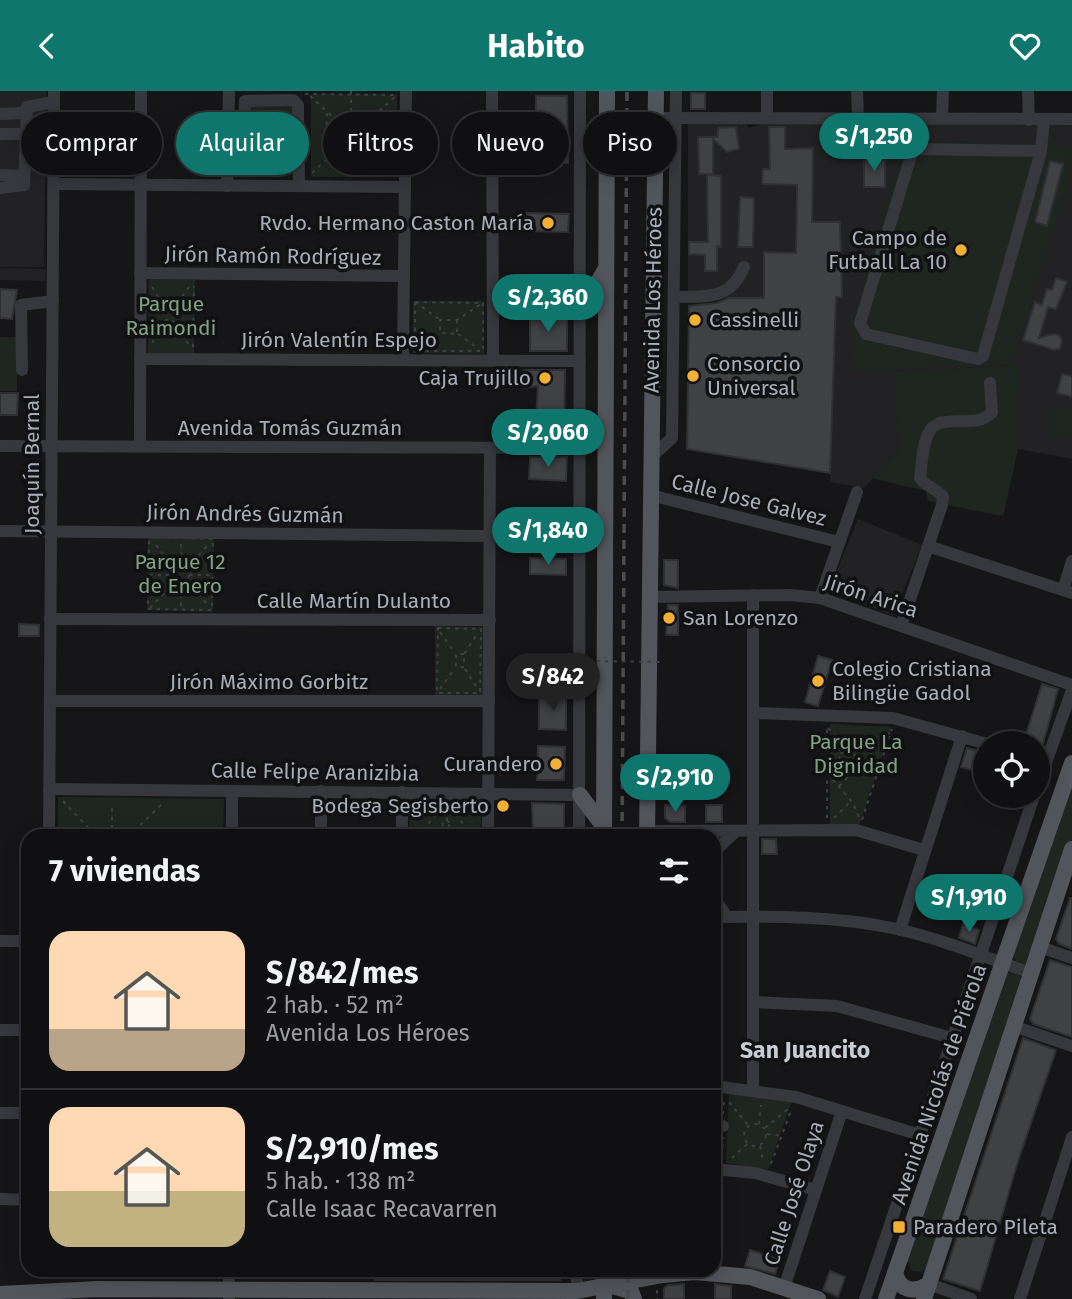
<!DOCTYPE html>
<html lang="es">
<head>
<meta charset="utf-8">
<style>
	:root { --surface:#101012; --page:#1e1e20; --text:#f1f3f6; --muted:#9c9d9f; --line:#303032; --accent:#0f766e }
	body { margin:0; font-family:"Fira Sans",sans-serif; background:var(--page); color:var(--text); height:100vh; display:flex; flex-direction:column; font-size:26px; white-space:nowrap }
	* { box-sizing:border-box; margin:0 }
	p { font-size:23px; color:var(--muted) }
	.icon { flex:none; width:38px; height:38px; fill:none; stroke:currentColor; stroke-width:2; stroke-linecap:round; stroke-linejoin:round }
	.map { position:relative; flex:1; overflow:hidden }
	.drawer { position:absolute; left:21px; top:738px; width:700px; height:448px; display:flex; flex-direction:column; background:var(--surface); border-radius:21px; box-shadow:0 4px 18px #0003,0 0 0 2px var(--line) }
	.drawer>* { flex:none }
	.hud { position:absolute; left:21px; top:21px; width:700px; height:63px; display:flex; gap:14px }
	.controls { position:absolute; left:973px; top:640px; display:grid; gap:14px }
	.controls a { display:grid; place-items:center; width:77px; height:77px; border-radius:50%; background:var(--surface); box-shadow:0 4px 18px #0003,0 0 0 2px var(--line); font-size:35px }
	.price { position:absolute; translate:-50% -60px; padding:0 16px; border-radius:24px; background:var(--accent); color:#fff; font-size:23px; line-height:46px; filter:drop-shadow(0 2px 4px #0008) }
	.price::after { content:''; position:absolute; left:50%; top:42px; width:21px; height:16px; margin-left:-10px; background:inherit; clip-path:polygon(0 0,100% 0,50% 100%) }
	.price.current { background:#222; color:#fff }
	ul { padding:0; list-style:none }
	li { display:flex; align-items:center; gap:21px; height:175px; padding:0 28px }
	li+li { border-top:2px solid var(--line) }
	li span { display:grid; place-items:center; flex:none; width:196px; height:140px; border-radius:21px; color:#555 }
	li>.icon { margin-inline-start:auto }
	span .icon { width:84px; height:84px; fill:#fffc; stroke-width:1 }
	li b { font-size:30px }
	h2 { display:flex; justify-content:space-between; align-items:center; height:84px; padding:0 28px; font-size:30px }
	.tag { padding:0 24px; border-radius:32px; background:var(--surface); box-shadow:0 4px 18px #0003,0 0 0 2px var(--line); font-size:24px; line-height:63px }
	.tag.current { background:var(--accent); color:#fff }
	header { display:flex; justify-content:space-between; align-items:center; height:91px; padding:0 28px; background:var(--accent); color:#fff; font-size:32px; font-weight:700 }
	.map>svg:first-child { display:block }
	.built { fill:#222225 }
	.green { fill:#1e261f }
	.building { fill:#404145; stroke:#303034; stroke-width:2 }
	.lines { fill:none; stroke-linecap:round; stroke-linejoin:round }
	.path { stroke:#3d3f44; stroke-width:2; stroke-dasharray:3.5 5; stroke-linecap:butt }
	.minor { stroke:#37383d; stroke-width:12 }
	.major { stroke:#53555c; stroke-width:16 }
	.rail { stroke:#4a4c52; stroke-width:3.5; stroke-dasharray:9 7; stroke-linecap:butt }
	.path-bridge { stroke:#3d3f44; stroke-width:2; stroke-dasharray:3.5 5; stroke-linecap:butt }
	.major-bridge { stroke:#53555c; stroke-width:16 }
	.poi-dot { fill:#f2b134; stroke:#111113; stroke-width:2.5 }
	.labels { text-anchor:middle; stroke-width:7; stroke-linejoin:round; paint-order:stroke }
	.poi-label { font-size:21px; fill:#a8adb8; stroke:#111113; text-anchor:end }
	.street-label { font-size:21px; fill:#a8adb8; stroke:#111113 }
	.park-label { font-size:21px; fill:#7fa381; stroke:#111113 }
	.neighbourhood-label { font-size:23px; font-weight:bold; fill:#c9ccd4; stroke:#111113 }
</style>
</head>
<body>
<header><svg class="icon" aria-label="back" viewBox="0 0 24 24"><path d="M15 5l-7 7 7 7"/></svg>Habito<svg class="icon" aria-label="heart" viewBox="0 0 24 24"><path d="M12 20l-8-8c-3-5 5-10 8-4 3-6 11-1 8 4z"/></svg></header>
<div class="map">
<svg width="1072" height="1208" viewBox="0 0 1072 1208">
	<rect width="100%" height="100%" fill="#161618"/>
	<g class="built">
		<polygon points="0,0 46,0 44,176 0,176"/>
		<polygon points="1072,30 1072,368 1018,358 1018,274 895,281 898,359 864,397 830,391 836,208 688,207 688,33 745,33 749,37 760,33"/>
		<polygon points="0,177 46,178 45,190 0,189"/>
		<polygon points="858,428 922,454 893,525 829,499"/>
	</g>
	<g class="green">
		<polygon points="311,3 397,3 398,86 311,86"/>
		<polygon points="250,13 294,13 293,79 250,79"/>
		<polygon points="905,50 1072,55 1068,92 1012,272 852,280 855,226"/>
		<polygon points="149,188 195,189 194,263 148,262"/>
		<polygon points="413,210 484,210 484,263 413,262"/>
		<rect x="0" y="246" width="17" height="54"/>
		<polygon points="1019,274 1018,358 1003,425 928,410 926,400 872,387 898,359 894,281"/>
		<polygon points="1072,317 1072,346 1051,347 1050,318"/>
		<polygon points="148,446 214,447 213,521 147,519"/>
		<polygon points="435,535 483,536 483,605 435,605"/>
		<polygon points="830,633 892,636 859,735 830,735"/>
		<polygon points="1072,690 1072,747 1033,864 1026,874 1016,871 1013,863"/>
		<polygon points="58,706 224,708 223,745 58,745"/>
		<polygon points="410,707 481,708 481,745 409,746"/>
		<polygon points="1007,881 1019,884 1021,888 926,1178 921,1181 912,1180 907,1170"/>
		<polygon points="729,1001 792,1010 768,1079 726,1072"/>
	</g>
	<g class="building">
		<rect x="691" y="2" width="14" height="16"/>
		<polygon points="536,5 567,5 568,72 535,71"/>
		<polygon points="736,36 739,58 727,61 713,48 713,83 699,83 698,46 718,46 718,37"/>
		<polygon points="769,36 785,36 785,58 813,57 812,131 840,131 842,206 836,206 830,382 687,358 689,215 717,212 729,207 764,207 764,161 796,162 797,94 762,93 763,78 770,78"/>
		<rect x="864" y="69" width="21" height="27"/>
		<polygon points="1050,70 1063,73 1047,135 1035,131"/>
		<polygon points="707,84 721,85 721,156 717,155 717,180 705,180 705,164 689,163 689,151 708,151"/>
		<polygon points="740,106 754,107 753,156 738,156"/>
		<polygon points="527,122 569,123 568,141 527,140"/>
		<polygon points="1056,187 1067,191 1056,218 1048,216 1039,247 1053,243 1059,244 1062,250 1060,258 1054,259 1023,249 1035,211 1042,214 1047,198 1052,199"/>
		<polygon points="0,198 17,199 12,228 0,227"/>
		<rect x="530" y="227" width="37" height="33"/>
		<polygon points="524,279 565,279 564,345 535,342 538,295 524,297"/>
		<polygon points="1062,283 1072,285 1072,306 1057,302"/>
		<polygon points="0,302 18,302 17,324 0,324"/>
		<polygon points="530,366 567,366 566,390 529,388"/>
		<polygon points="530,467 566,468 566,484 530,483"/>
		<polygon points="664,469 678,469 678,497 664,494"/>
		<polygon points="668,514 678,514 678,544 666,544"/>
		<polygon points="19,533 39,534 39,545 19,545"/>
		<polygon points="818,565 832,569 818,615 805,611"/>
		<polygon points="1042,593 1058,598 1043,653 1023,653"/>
		<polygon points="539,606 566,606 566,639 539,638"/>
		<polygon points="538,655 565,656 564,689 537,689"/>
		<polygon points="967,657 983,661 977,680 961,676"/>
		<polygon points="532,712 564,713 564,743 533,743"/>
		<polygon points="665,714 685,715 685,731 670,731 665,727"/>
		<rect x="706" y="714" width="16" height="17"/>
		<polygon points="762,748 776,748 777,763 762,763"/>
		<polygon points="1070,807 1072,807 1072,858 1059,853 1056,848"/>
		<polygon points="963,833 979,839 975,853 959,847"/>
		<polygon points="1050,869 1072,876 1072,946 1033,933 1030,928"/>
		<polygon points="1023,947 1056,959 1018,1070 980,1200 943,1188"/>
		<polygon points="750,1159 780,1169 775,1183 745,1175"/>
		<polygon points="375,1180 561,1180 560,1189 375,1189"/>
		<polygon points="830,1180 845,1186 838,1206 823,1199"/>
		<polygon points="684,1193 684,1208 664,1208 664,1197 668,1194"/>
		<polygon points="715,1193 731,1195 731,1208 715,1208"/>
	</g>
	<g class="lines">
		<g class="path">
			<polyline points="351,0 351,34"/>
			<polyline points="305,3 394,4"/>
			<polyline points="310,5 345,37"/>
			<circle cx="352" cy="45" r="10"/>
			<polyline points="360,37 395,6"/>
			<polyline points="329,44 341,44"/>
			<polyline points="363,44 392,45"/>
			<polyline points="360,51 392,82"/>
			<polyline points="326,68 327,21"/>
			<polyline points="312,82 344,52"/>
			<polyline points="350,84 351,55"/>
			<polyline points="152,196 166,219"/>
			<polygon points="415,211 483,212 483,260 415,260"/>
			<polyline points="415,211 439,228"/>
			<circle cx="169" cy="224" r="5.5"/>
			<polyline points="172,219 189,196"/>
			<polyline points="172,229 191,257"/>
			<polyline points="457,229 457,243 440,242 440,229 457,229 481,213"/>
			<polyline points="458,243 479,258"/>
			<polyline points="152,252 166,229"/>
			<polyline points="193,256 194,195"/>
			<polyline points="420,256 439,243"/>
			<polygon points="149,446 213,448 212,519 148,518"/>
			<polyline points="181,453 182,475"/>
			<polyline points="156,454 174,477"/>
			<circle cx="181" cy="484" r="8"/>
			<polyline points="187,477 207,455"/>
			<polyline points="149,484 172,484"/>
			<polyline points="189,484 211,484"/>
			<polyline points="187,490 209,515"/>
			<polyline points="181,515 181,493"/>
			<polyline points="150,517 175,491"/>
			<polygon points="438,537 481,538 480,602 437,602"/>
			<polyline points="440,541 455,562"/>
			<polyline points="464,563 456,563 456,576 464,576 464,563 476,545"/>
			<polyline points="465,578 477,597"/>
			<polyline points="440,598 455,577"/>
			<polyline points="828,637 846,655"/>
			<polyline points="853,681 838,665 848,657 861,671"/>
			<polyline points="827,682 853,712 859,727"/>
			<polyline points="839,695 875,659 871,654 890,642"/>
			<polyline points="63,710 97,746"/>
			<polyline points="451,716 472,746"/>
			<polyline points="827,727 827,638"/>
			<polyline points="834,727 850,711"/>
			<polyline points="862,729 892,638"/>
			<circle cx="446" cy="733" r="3.5"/>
			<polyline points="447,730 447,713"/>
			<polyline points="112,746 112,712"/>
			<polyline points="128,746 163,712"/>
			<polyline points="418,746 442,715"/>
			<polyline points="447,746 447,738"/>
			<polyline points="729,1011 748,1034"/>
			<polyline points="723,1023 724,1008"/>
			<polyline points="759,1033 761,1014"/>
			<circle cx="755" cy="1044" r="11"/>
			<polyline points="765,1037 788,1018"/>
			<polyline points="767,1043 782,1045"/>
			<polyline points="760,1055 763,1070"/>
			<polyline points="722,1065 723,1046"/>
			<polyline points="732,1067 748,1052"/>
			<polyline points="771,1073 792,1017"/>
			<polyline points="657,1199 657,1208"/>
		</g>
		<g class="minor">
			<polyline points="492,0 493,269"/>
			<polyline points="857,0 858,27"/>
			<polyline points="1028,0 1029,29"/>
			<polyline points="0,23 26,22"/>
			<polyline points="767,26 767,0"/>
			<polyline points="656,27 1072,28"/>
			<polyline points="942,27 943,0"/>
			<polyline points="0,43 25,43"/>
			<polyline points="1041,60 913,58 860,232 866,243 978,268 983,265 1041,60 1044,28"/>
			<polyline points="243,78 245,10 293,9 298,14 299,95"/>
			<polyline points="0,84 24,85"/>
			<polyline points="54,93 405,96"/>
			<polyline points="227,95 229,0"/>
			<polyline points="0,97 24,94 27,16 54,11"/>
			<polyline points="140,182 404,185"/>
			<path d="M674 206C706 205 730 210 744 176"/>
			<polyline points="140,268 580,270"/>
			<polyline points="403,269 406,0"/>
			<polyline points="22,279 21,214 53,210"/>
			<polyline points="0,355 580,357"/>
			<polyline points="140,355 141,0"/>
			<polyline points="651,366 672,347 676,0"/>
			<polyline points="650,404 839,451"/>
			<polyline points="0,440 490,445"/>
			<polyline points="928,455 1072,502"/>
			<polyline points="1063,499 1072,470"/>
			<polyline points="753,504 753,999"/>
			<polyline points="649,506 790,504 820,507 1072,594"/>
			<polyline points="820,507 857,401"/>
			<polyline points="50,528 490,529"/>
			<path d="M901 535 942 414 943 406C936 397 926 396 920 387 922 373 922 355 928 343 939 318 976 341 992 321L990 292"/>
			<polyline points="50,610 489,610"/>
			<polyline points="753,622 893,627 987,653"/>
			<polyline points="1038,694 1072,599"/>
			<polyline points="49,698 580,704"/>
			<polyline points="647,740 856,739 924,759"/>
			<polyline points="49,746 54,0"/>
			<polyline points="232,746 232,700"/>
			<polyline points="321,746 321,700"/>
			<polyline points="402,746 402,701"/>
			<polyline points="488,746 490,357"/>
			<polyline points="579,746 580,0"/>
			<polyline points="714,761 736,740"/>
			<polyline points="715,761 715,808 727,826"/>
			<path d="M714 826C775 825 837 825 897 838 942 848 987 867 1031 882"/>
			<polyline points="900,839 962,645"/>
			<polyline points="0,850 28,850"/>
			<polyline points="1040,856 1072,867"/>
			<polyline points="753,911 837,915 952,947"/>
			<polyline points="1013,935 1072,955"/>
			<polyline points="0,939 28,939"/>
			<polyline points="714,995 796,1006 920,1044"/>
			<polyline points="0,1022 28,1022"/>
			<polyline points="714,1035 723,1035"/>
			<polyline points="714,1078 755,1082 816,1099"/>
			<polyline points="0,1108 28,1109"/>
			<polyline points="929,1193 971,1208"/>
			<polyline points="784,1197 842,1020"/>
			<polyline points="577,1200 577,1180"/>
			<polyline points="229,1208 229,1180"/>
			<polyline points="865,1208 1034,705"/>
			<polyline points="1020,1208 1072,1046"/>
		</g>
		<g class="major">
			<polyline points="580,221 605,179"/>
			<polyline points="580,704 604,736"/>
			<polyline points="604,746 607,0"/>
			<polyline points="647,746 656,0"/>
			<path d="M895 1182C900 1201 915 1202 929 1193"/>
			<polyline points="612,1195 631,1200 634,1208"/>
			<polyline points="0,1203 97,1198 577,1200 663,1184 695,1181 750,1186 818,1208"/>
			<polyline points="886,1208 1072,672"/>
			<polyline points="924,1208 1072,758"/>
		</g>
		<g class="rail">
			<polyline points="622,746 627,0"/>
			<polyline points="628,1208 628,1180"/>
		</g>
		<polyline class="path-bridge" points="588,570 662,571"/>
		<polyline class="major-bridge" points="604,1208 605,1180"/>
	</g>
	<g class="poi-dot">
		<circle cx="548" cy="132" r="7"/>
		<circle cx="961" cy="159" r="7"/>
		<circle cx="695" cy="229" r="7"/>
		<circle cx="693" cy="285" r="7"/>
		<circle cx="545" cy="287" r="7"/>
		<circle cx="669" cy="527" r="7"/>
		<circle cx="818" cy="590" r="7"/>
		<circle cx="556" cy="673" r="7"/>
		<circle cx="503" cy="715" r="7"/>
		<rect x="892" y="1129" width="14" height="14" rx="3.5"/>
	</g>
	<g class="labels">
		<g class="poi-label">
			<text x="534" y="139">Rvdo. Hermano Caston María</text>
			<text x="947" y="154">Campo de<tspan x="947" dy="24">Futball La 10</tspan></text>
			<text x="709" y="236" text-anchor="start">Cassinelli</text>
			<text x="707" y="280" text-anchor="start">Consorcio<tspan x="707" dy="24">Universal</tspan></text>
			<text x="531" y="294">Caja Trujillo</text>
			<text x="683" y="534" text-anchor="start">San Lorenzo</text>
			<text x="832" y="585" text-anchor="start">Colegio Cristiana<tspan x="832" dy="24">Bilingüe Gadol</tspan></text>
			<text x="542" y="680">Curandero</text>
			<text x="489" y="722">Bodega Segisberto</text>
			<text x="913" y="1143" text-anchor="start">Paradero Pileta</text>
		</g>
		<g class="street-label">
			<text transform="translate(273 165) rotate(1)" y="7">Jirón Ramón Rodríguez</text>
			<text transform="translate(653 209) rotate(-89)" y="7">Avenida Los Héroes</text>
			<text x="339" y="256">Jirón Valentín Espejo</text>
			<text x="290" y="344">Avenida Tomás Guzmán</text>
			<text transform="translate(32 373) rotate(-90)" y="7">Joaquín Bernal</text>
			<text transform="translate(749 409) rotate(14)" y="7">Calle Jose Galvez</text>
			<text transform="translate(245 423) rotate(1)" y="7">Jirón Andrés Guzmán</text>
			<text transform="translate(871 505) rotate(18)" y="7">Jirón Arica</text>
			<text x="354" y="517">Calle Martín Dulanto</text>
			<text x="269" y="598">Jirón Máximo Gorbitz</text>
			<text transform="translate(315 681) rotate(1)" y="7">Calle Felipe Aranizibia</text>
			<text transform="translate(939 993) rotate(-71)" y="7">Avenida Nicolás de Piérola</text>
			<text transform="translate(794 1102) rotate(-72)" y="7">Calle José Olaya</text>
		</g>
		<g class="park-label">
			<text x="171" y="220">Parque<tspan x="171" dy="24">Raimondi</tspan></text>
			<text x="180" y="478">Parque 12<tspan x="180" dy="24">de Enero</tspan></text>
			<text x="856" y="658">Parque La<tspan x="856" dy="24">Dignidad</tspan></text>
		</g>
		<g class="neighbourhood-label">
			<text x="805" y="967">San Juancito</text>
		</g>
	</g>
</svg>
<div class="controls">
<a><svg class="icon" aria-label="locate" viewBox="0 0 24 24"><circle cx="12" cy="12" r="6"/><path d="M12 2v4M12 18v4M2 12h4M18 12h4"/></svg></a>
</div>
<b class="price" style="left:874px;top:82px">S/1,250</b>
<b class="price" style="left:548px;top:243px">S/2,360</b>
<b class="price" style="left:548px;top:378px">S/2,060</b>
<b class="price" style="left:548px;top:476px">S/1,840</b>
<b class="price current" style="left:553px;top:622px">S/842</b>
<b class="price" style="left:675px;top:723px">S/2,910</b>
<b class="price" style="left:969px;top:843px">S/1,910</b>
<div class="hud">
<a class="tag">Comprar</a>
<a class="tag current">Alquilar</a>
<a class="tag">Filtros</a>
<a class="tag">Nuevo</a>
<a class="tag">Piso</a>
</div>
<section class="drawer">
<h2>7 viviendas<svg class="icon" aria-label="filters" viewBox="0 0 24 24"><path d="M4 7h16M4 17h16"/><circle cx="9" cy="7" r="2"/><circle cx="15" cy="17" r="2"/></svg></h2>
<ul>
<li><span style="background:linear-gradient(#ffd9b3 70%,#b9a48a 0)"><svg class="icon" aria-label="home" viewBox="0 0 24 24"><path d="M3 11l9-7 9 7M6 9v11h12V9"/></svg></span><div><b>S/842/mes</b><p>2 hab. · 52 m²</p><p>Avenida Los Héroes</p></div></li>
<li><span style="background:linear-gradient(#ffd9b3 60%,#c2b280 0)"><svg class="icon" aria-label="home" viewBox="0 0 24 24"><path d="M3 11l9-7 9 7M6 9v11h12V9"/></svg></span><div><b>S/2,910/mes</b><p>5 hab. · 138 m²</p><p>Calle Isaac Recavarren</p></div></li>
</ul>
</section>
</div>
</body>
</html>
